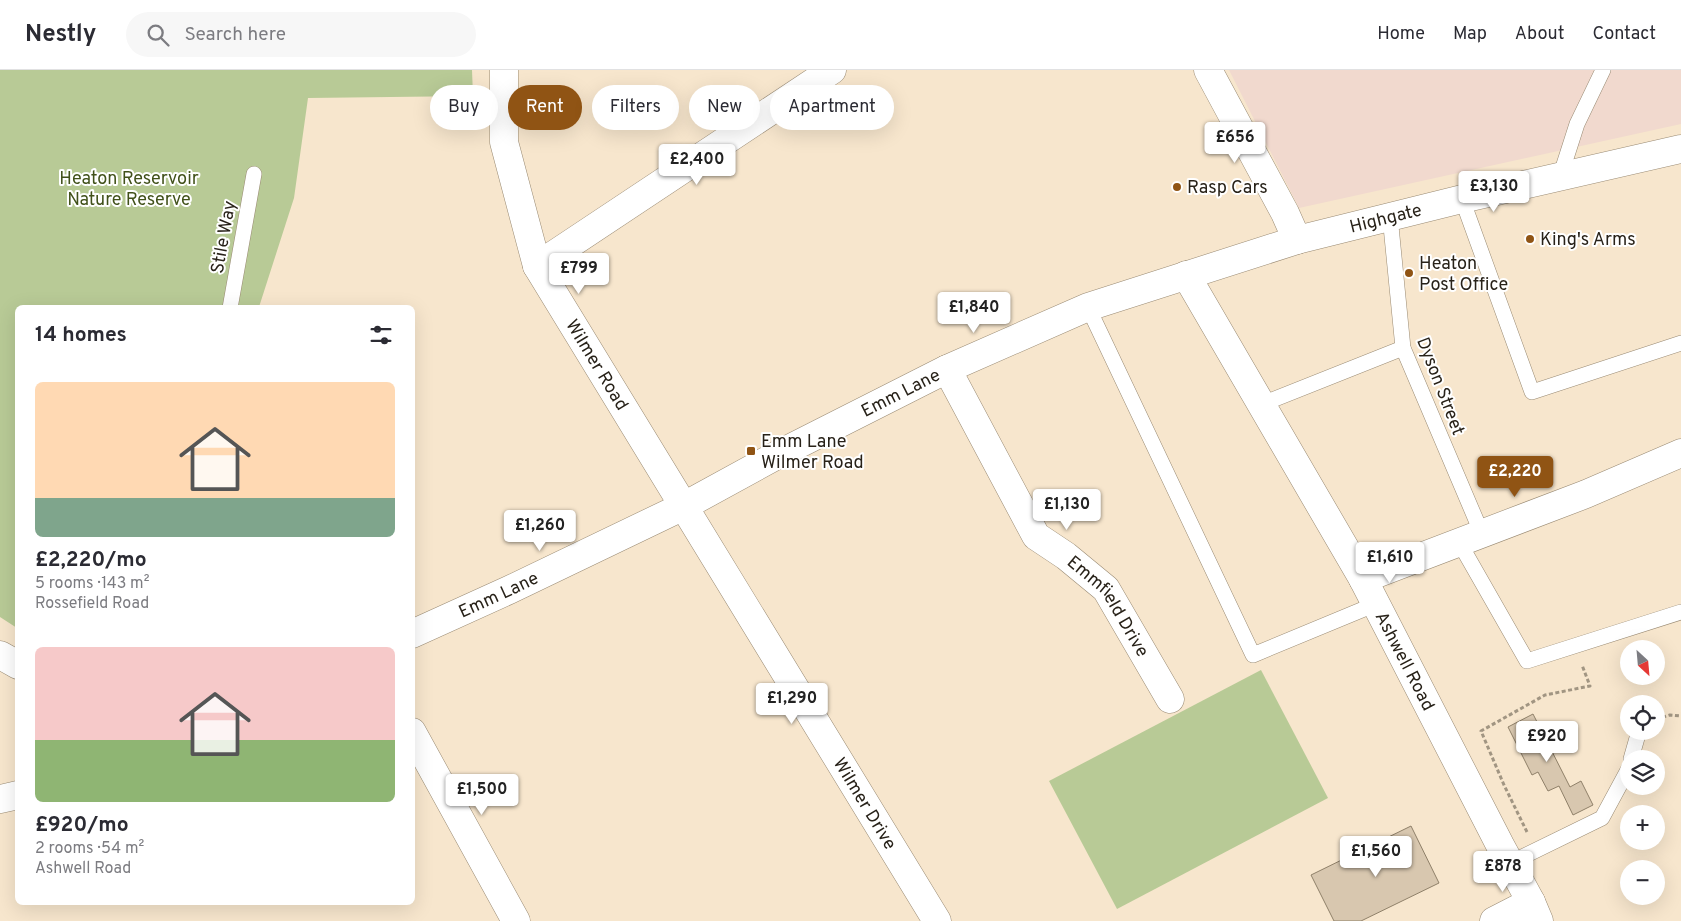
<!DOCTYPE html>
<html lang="en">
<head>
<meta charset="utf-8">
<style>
	:root { --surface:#fff; --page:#f7f7f7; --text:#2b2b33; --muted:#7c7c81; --line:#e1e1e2; --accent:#905414 }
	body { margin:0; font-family:Overpass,sans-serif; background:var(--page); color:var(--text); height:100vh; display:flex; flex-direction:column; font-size:19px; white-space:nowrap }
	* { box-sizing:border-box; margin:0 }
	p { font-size:16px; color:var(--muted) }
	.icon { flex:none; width:28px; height:28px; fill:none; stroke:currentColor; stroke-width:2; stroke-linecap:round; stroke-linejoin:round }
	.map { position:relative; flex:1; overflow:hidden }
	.sheet { position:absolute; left:15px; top:235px; width:400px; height:600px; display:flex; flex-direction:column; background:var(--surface); border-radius:8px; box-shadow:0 5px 20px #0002 }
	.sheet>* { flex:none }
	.top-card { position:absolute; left:430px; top:15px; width:475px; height:45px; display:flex; gap:10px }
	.needle { width:32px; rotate:154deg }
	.buttons { position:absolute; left:1620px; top:570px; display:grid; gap:10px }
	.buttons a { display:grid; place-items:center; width:45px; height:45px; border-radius:50%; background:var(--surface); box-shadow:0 5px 20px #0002; font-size:25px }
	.price { position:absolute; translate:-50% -42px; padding:0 11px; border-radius:5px; background:#fff; color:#222; font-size:16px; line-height:32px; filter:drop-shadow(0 1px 2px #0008) }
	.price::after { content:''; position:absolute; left:50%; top:30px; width:15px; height:11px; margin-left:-8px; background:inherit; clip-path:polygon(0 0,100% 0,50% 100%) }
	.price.selected { background:var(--accent); color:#fff }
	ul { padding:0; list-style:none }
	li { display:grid; align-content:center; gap:10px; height:265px; padding:0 20px }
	li span { display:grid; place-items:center; height:155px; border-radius:8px; color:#555 }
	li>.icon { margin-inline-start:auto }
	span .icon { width:90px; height:90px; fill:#fffc; stroke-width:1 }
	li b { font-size:21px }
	h2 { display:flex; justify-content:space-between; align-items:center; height:60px; padding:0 20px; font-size:21px }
	.chip { padding:0 18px; border-radius:22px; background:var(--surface); box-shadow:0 5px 20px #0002; font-size:18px; line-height:45px }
	.chip.selected { background:var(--accent); color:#fff }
	header { display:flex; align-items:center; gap:30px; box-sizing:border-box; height:70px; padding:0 25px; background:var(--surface); border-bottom:1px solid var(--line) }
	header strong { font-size:24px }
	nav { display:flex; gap:28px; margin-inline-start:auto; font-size:18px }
	.search { width:350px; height:45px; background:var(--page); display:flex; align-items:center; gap:12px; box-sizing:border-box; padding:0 18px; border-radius:28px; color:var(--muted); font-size:19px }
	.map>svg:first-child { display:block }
	.education { fill:#f1d9ce }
	.green { fill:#b8ca96 }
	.building { fill:#d8c7af; stroke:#8f8069 }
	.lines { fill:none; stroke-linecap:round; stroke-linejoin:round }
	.lane-casing { stroke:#998a73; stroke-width:16 }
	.street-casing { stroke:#998a73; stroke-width:29 }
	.secondary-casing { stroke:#998a73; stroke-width:29 }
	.path { stroke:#a19582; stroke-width:3; stroke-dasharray:4 2.5; stroke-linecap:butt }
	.lane { stroke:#fff; stroke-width:15 }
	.street { stroke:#fff; stroke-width:28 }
	.secondary { stroke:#fff; stroke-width:28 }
	.poi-dot { fill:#905414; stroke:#fff; stroke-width:2 }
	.labels { text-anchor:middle; stroke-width:4; stroke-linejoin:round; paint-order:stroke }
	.park-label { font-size:18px; fill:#41511a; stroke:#fff }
	.poi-label { font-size:18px; fill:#282219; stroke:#fff; text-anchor:start }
	.street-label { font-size:18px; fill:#282219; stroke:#fff }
</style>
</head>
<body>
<header>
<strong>Nestly</strong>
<div class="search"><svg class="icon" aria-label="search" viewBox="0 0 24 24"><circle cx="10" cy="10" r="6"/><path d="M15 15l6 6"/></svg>Search here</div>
<nav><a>Home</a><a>Map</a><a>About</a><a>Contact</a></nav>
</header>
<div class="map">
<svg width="1681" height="851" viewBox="0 0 1681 851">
	<rect width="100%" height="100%" fill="#f7e6cd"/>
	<polygon class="education" points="1229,0 1681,0 1681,54 1299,138"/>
	<g class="green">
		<polygon points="0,0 472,0 473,26 308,28 294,128 259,237 18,238 17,558 0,547"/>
		<polygon points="1261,600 1328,728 1117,839 1049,711"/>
	</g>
	<g class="building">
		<polygon points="1533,644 1570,717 1581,711 1593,735 1573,745 1559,716 1548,721 1538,702 1532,705 1508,657"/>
		<polygon points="1411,756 1439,813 1361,851 1334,851 1311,805"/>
	</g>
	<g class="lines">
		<defs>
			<g id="lane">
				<polyline points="1560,107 1577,54 1603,0"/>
				<polyline points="1462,129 1532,322 1681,273"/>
				<polyline points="1390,146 1403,278 1482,464"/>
				<polyline points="1088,237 1253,585 1376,534"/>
				<polyline points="230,238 254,104"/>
				<polyline points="1262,334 1403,278"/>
				<polyline points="1459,472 1527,591 1681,542"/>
				<polyline points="1631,689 1639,661"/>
				<polyline points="1510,793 1602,748 1629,698"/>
			</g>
			<g id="street">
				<path id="s1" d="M504 0V72L537 196 937 851"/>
				<polyline points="537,196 832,0"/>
				<path id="s2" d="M1186 205 1363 509 1500 775 1531 832 1539 851"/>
				<path id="s3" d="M947 299 1036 466 1066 486 1106 519 1170 629"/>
				<polyline points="1363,509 1586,424 1681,383"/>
				<polyline points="0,585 18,595"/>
				<polyline points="412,662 516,851"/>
				<polyline points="1494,851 1531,832"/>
			</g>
			<g id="secondary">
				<polyline points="1208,0 1285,143 1297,170"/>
				<path id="s4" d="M412 564 509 520 684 436 779 384 947 299 1088 237 1297 170 1462 129 1681 79"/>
				<polyline points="0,729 18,725"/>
			</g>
		</defs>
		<use href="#lane" class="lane-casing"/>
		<use href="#street" class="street-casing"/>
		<use href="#secondary" class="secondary-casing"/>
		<g class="path">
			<polyline points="1656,649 1670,645 1681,646"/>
			<polyline points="1527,762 1504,715 1481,661 1545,625 1590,616 1582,595"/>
		</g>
		<use href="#lane" class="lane"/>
		<use href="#street" class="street"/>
		<use href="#secondary" class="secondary"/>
	</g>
	<g class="poi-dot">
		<circle cx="1177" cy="117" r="5"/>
		<circle cx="1530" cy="169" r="5"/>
		<circle cx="1409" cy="203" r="5"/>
		<rect x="746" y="376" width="10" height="10" rx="2.5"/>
	</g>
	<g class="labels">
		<g class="park-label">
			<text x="129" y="114">Heaton Reservoir<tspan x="129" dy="21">Nature Reserve</tspan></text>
		</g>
		<g class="poi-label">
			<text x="1187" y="123">Rasp Cars</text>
			<text x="1540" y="175">King's Arms</text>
			<text x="1419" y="199">Heaton<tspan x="1419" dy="21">Post Office</tspan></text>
			<text x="761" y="377">Emm Lane<tspan x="761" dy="21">Wilmer Road</tspan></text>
		</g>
		<g class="street-label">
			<text dy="6" stroke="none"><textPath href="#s4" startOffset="1062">Highgate</textPath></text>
			<text transform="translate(223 167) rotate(-80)" y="6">Stile Way</text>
			<text dy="6" stroke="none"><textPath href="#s1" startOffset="316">Wilmer Road</textPath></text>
			<text transform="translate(1441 316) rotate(69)" y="6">Dyson Street</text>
			<text dy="6" stroke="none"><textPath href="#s4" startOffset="545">Emm Lane</textPath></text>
			<text dy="6" stroke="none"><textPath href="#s4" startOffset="95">Emm Lane</textPath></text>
			<text dy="6" stroke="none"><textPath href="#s3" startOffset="292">Emmfield Drive</textPath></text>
			<text dy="6" stroke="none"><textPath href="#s2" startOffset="444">Ashwell Road</textPath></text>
			<text dy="6" stroke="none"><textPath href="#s1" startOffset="830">Wilmer Drive</textPath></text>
		</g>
	</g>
</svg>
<div class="buttons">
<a><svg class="needle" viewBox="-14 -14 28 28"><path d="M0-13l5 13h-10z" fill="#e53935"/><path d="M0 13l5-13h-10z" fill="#7c7c81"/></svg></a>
<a><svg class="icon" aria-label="locate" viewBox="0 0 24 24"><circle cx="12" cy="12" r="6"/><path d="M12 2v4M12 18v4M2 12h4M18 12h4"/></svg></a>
<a><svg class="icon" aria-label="layers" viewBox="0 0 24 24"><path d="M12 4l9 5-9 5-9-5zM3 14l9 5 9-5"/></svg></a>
<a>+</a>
<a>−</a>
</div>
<b class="price" style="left:1235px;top:94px">£656</b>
<b class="price" style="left:697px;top:116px">£2,400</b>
<b class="price" style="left:1494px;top:143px">£3,130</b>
<b class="price" style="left:579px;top:225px">£799</b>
<b class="price" style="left:974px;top:264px">£1,840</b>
<b class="price selected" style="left:1515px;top:428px">£2,220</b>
<b class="price" style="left:1067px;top:461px">£1,130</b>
<b class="price" style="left:540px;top:482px">£1,260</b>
<b class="price" style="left:1390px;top:514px">£1,610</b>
<b class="price" style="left:792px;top:655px">£1,290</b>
<b class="price" style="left:1547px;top:693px">£920</b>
<b class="price" style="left:482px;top:746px">£1,500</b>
<b class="price" style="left:1376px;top:808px">£1,560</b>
<b class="price" style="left:1503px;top:823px">£878</b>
<div class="top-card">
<a class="chip">Buy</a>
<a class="chip selected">Rent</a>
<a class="chip">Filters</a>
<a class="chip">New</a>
<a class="chip">Apartment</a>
</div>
<section class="sheet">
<h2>14 homes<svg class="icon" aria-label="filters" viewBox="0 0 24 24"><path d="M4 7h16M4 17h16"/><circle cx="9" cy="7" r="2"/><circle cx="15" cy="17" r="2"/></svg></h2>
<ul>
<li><span style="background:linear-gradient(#ffd9b3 75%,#7fa58c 0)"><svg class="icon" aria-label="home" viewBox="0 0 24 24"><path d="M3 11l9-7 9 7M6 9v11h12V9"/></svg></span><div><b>£2,220/mo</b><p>5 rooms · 143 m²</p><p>Rossefield Road</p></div></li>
<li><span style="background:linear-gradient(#f6c9c9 60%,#8fb573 0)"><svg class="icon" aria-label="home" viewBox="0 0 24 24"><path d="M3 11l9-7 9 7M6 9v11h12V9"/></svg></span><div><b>£920/mo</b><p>2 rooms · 54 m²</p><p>Ashwell Road</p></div></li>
</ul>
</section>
</div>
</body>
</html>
